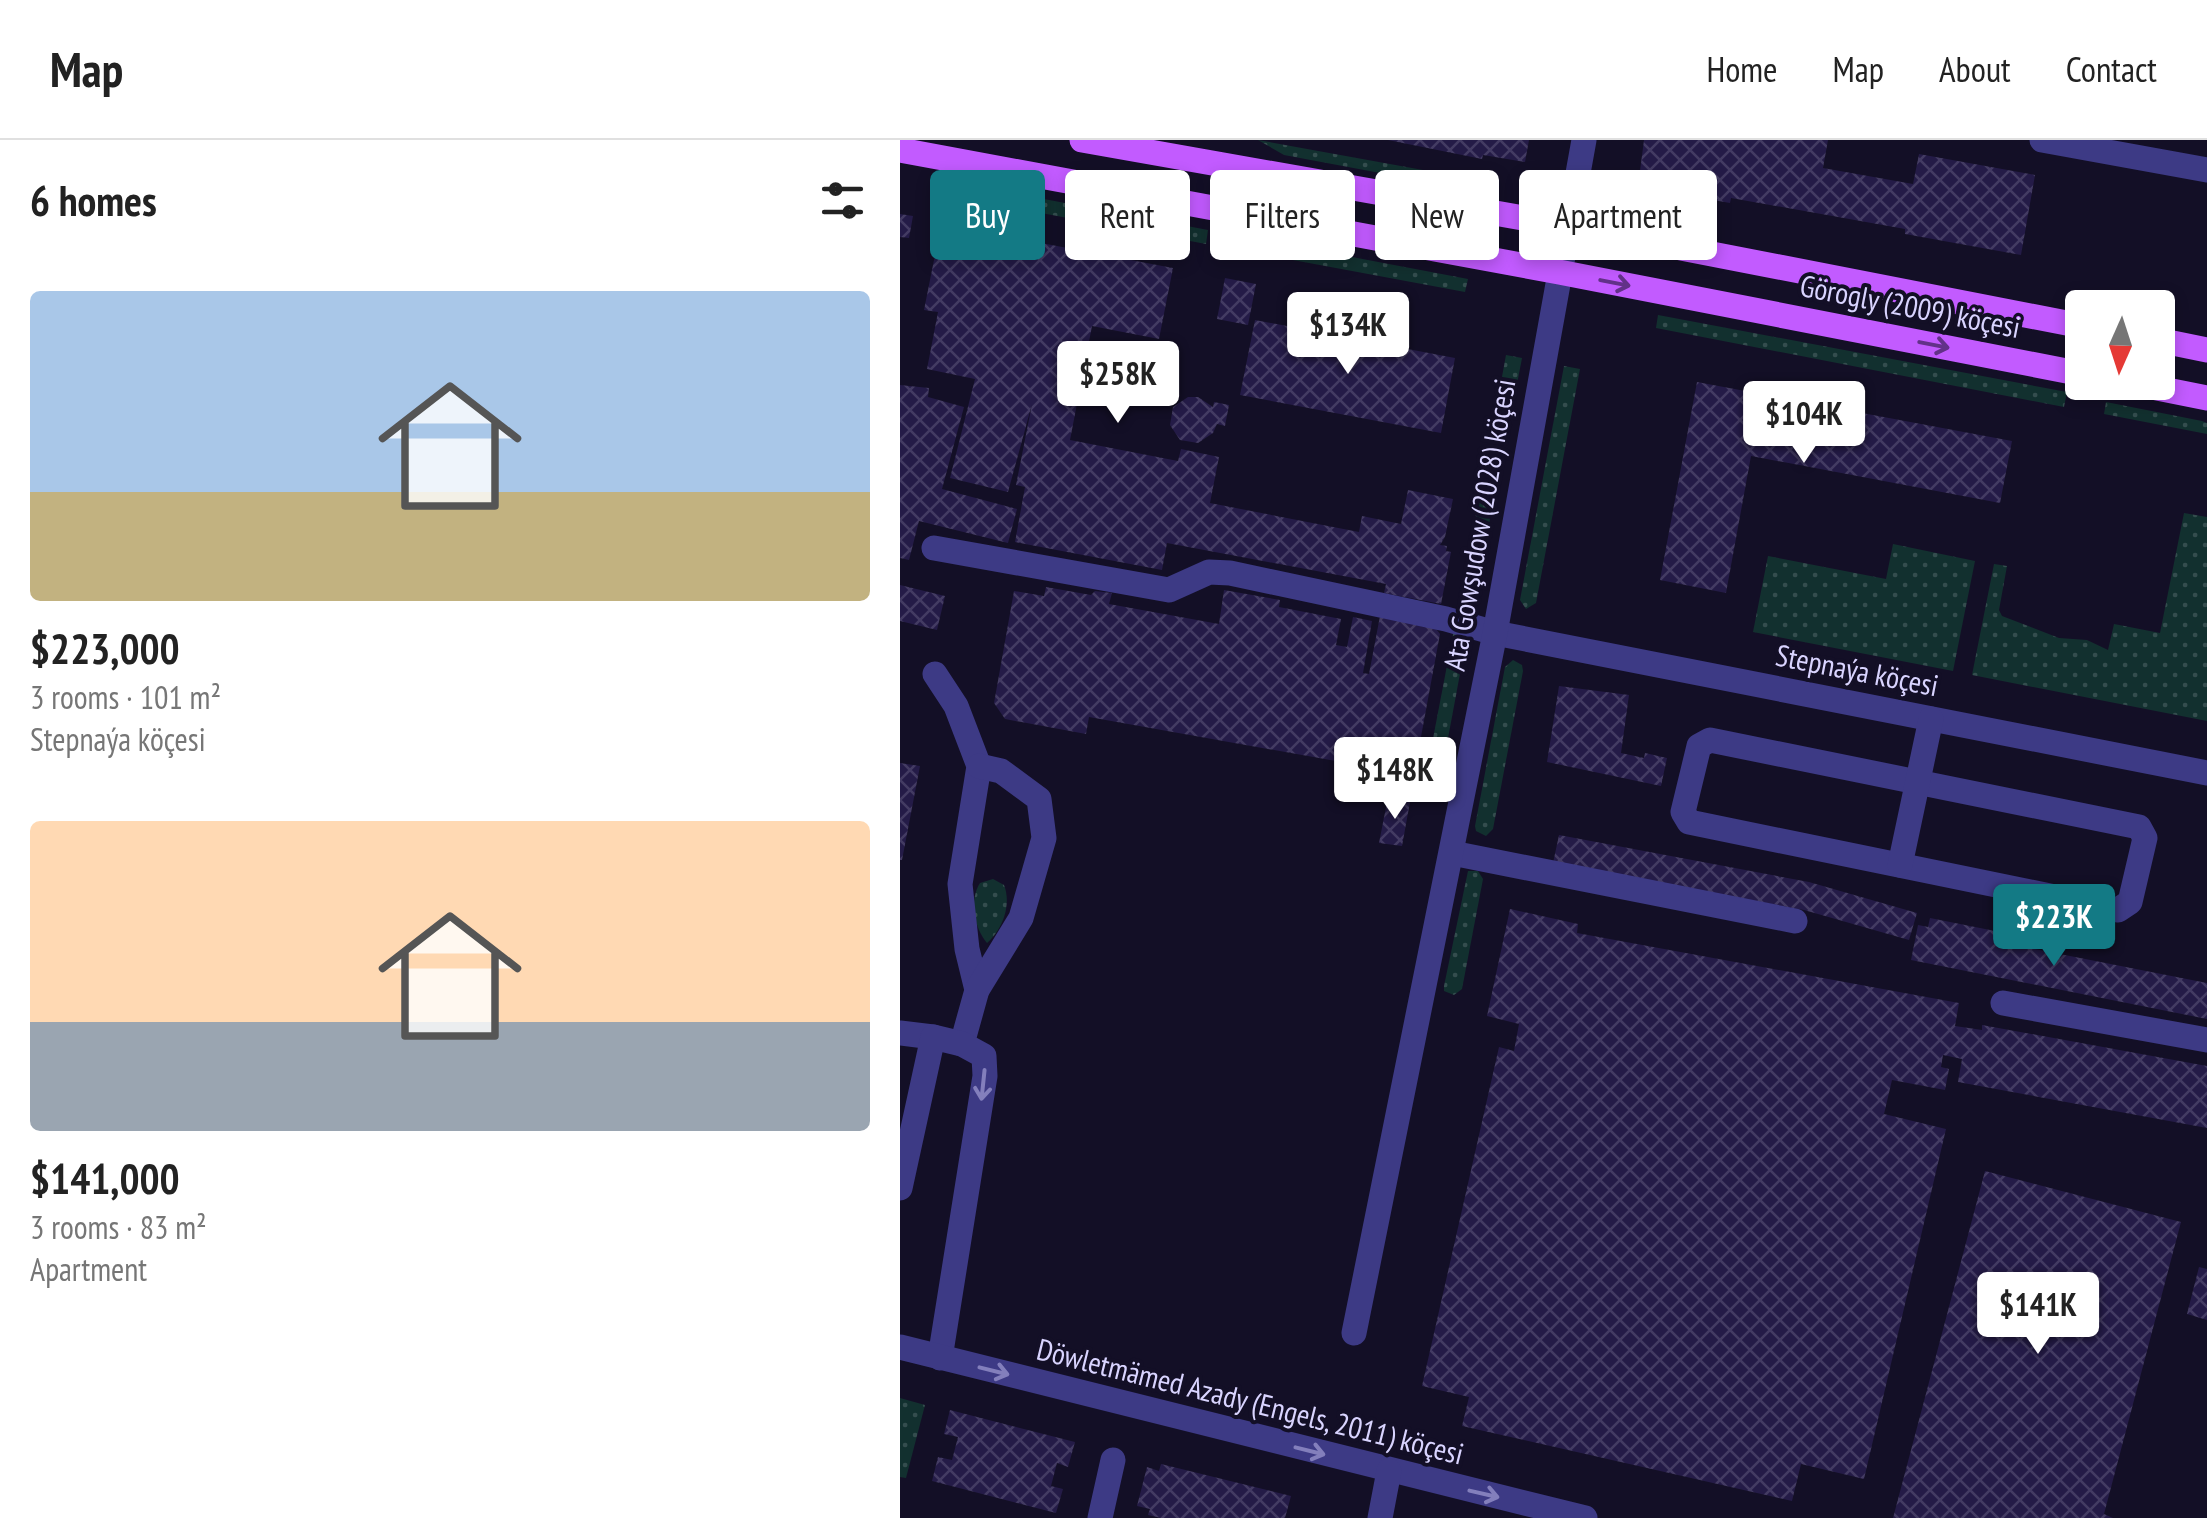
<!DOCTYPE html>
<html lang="en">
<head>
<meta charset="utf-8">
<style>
	:root { --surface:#fff; --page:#f6f6f6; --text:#222; --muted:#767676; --line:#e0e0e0; --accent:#137a85 }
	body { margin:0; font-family:"PT Sans Narrow",sans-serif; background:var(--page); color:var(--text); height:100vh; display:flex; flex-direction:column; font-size:38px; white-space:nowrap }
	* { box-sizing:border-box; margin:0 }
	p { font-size:32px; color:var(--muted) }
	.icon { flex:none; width:55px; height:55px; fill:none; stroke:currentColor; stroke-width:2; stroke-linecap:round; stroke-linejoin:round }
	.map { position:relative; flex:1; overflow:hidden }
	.panel { display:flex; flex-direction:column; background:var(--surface); width:900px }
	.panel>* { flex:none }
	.top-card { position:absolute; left:30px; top:30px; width:950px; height:90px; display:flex; gap:20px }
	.needle { width:65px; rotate:183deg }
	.tools { position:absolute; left:1165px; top:150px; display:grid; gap:20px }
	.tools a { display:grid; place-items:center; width:110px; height:110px; border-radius:10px; background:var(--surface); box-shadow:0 5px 15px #0003; font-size:50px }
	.price { position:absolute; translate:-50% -85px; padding:0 22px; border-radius:10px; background:#fff; color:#222; font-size:32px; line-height:65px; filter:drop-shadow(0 2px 5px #0008) }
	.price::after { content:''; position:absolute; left:50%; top:60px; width:30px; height:22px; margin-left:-15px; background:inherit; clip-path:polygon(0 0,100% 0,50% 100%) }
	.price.on { background:var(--accent); color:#fff }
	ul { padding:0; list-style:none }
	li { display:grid; align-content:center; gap:20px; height:530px; padding:0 30px }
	li span { display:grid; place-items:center; height:310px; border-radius:10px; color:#555 }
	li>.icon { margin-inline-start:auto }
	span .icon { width:180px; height:180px; fill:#fffc; stroke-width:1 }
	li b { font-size:42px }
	h2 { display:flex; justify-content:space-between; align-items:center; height:120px; padding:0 30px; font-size:42px }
	.chip { padding:0 35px; border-radius:10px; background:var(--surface); box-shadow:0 5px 15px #0003; font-size:35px; line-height:90px }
	.chip.on { background:var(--accent); color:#fff }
	header { display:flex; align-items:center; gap:60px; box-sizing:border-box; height:140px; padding:0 50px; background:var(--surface); border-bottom:2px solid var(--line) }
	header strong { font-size:48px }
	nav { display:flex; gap:55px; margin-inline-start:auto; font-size:35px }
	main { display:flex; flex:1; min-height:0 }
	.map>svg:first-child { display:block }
	.grass { fill:url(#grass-dots) }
	.building { fill:url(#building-cross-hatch) }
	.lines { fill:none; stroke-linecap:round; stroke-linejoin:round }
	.minor { stroke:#3d3a85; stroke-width:25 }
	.major { stroke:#c25bff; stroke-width:25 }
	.oneway { stroke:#623188 }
	.oneway2 { stroke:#837fbc }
	.labels { text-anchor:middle; stroke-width:8; stroke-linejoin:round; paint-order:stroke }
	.street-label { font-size:30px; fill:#d9d4ff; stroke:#130f26 }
</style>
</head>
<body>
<header>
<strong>Map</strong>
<nav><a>Home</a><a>Map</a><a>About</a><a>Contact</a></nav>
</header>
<main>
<section class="panel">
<h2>6 homes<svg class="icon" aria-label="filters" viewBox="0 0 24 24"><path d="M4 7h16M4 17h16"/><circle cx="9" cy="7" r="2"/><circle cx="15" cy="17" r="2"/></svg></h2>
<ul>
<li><span style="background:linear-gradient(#a9c7e8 65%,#c2b280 0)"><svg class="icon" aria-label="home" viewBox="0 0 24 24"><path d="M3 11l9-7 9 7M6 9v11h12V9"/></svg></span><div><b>$223,000</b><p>3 rooms · 101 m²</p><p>Stepnaýa köçesi</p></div></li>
<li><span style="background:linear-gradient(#ffd9b3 65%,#9aa5b1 0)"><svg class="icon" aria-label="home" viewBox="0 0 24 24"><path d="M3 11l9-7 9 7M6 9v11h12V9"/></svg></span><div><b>$141,000</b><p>3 rooms · 83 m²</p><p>Apartment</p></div></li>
</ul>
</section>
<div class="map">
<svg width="1307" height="1378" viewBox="0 0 1307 1378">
	<defs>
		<pattern id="grass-dots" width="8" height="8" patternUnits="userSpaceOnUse" patternTransform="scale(2.5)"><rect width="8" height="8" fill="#12302f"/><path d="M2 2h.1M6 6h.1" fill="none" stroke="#344d4e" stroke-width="1.8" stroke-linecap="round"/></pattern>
		<pattern id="building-cross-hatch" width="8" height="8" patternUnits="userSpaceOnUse" patternTransform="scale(2.5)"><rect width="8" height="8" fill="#241b47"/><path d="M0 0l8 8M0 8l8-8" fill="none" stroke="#433b63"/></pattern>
	</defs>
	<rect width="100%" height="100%" fill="#130f26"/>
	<g class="grass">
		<polygon points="358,0 589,42 587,53 384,15"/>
		<polygon points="49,41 308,90 306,104 46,55"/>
		<polygon points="336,95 568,139 565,152 333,109"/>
		<polygon points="758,175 1167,252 1164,267 756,188"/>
		<polygon points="606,215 622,218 608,291 601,300 590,302"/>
		<polygon points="664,226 680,229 636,463 626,469 620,460"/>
		<polygon points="1206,262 1302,281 1307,283 1307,294 1204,274"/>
		<path d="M580 353 590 363C591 380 586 442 575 455 569 461 567 460 559 461Z"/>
		<polygon points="1284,373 1307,377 1307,581 1072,535 1094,424 1107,426 1099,470 1102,476 1159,498 1187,500 1208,510 1214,484 1260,493"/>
		<polygon points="993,404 1075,421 1053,531 853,492 868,416 986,439"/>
		<polygon points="554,489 563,495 562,523 543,625 539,634 526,635"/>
		<polygon points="613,520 622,525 623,531 593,689 586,696 576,691 575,686 605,527"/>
		<polygon points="568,731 578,731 583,739 562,849 554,855 544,851 544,846"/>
		<path d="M93 739 104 745C112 765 102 790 87 803 74 788 69 760 80 743Z"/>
		<polygon points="0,1258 25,1265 6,1338 0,1337"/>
	</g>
	<g class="building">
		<polygon points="488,0 629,0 625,22 583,15 582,19"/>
		<polygon points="744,0 928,0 923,28 1013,44 1019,14 1135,35 1121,115 1005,94 1005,89 831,58 830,63 756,50 743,39 740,31"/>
		<polygon points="0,74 13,76 9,98 0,97"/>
		<polygon points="57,87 273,128 259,199 192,186 170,300 278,321 281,309 319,317 310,363 459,392 462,376 501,384 508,350 553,359 545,397 540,405 547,406 546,411 551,412 541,464 484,453 486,444 267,403 262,430 115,402 125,347 116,345 132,264 108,352 50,338 75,239 27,229 38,172 24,170 38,100 55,103"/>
		<polygon points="325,138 356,144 348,185 317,179"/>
		<polygon points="355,180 555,218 541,293 340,255"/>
		<polygon points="797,242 1112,301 1100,363 851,316 826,453 760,440"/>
		<polygon points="0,245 29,248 28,257 64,267 42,349 117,369 108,403 19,381 9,420 0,418"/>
		<polygon points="288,257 298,257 313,267 314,262 329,265 325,286 317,284 313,293 298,303 280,300 270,285 273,267"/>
		<polygon points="0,445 45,456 37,490 0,481"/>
		<polygon points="146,447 191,455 195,451 212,453 209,464 319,484 324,450 380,460 379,467 441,479 436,505 447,507 453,477 472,481 463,533 469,534 480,476 534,486 540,494 518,613 450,601 447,623 189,577 186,594 105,579 94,563 114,451 144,456"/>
		<polygon points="659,546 729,555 721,613 744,618 745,613 767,618 761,646 647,622"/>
		<polygon points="0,623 20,626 2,720 0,720"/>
		<polygon points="488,657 510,662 502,706 479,703"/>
		<polygon points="659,695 909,742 1017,773 1009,800 904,770 653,723"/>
		<polygon points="610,769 678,784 677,793 1059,863 1055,886 1082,890 1082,885 1307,926 1307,988 1058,942 1062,919 1043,915 1041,927 1049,929 1045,950 992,940 984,974 1046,989 964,1339 901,1324 892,1361 562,1286 569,1257 522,1246 599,907 614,911 619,884 587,876"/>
		<polygon points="1030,778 1110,794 1109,804 1307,843 1307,879 1011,820 1018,785 1028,787"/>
		<polygon points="1085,1031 1281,1082 1204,1374 1213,1378 993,1378"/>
		<polygon points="1299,1127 1307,1129 1307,1180 1287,1174"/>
		<polygon points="50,1270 175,1302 168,1327 157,1323 151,1346 163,1349 156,1373 32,1341 38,1317 52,1320 58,1297 44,1294"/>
		<polygon points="261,1324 391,1356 385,1378 261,1378 248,1375 250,1369 237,1366 247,1327 259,1331"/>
	</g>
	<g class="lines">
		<g class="minor">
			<polyline points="1142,0 1307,30"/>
			<polyline points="34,408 269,450 309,432 330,433 546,479 595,493 1307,633"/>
			<polyline points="35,534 56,566 79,626 60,744 67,809 77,850"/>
			<polygon points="810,600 1239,687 1245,698 1230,762 1218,770 789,682 783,672 799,606"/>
			<polyline points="552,713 895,781"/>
			<polyline points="1000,725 1031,579"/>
			<polyline points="1103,863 1307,900"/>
			<polyline points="0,893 33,897"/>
			<polyline points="62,904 77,850 121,778 144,698 139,659 101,631 79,626"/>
			<polyline points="0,1048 33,897 62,904 84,916 85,936 40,1218"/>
			<polyline points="454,1193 595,493 684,0"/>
			<polyline points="0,1207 685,1378"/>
			<polyline points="200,1378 213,1320"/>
			<polyline points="480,1378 489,1331"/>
		</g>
		<g class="major">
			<polyline points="182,0 668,86 1182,186"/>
			<polyline points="0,10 659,132 1182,234"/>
			<polyline points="1258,200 1307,210"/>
			<polyline points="1227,242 1307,258"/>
		</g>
	</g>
	<defs><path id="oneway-shaft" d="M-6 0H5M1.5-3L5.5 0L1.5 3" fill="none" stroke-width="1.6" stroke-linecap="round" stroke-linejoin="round" transform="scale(2.5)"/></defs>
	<g class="oneway">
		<use href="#oneway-shaft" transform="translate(715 143) rotate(11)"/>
		<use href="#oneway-shaft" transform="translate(1034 205) rotate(11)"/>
	</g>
	<g class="oneway2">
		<use href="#oneway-shaft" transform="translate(83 945) rotate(96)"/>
		<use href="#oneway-shaft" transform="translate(94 1231) rotate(14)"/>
		<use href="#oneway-shaft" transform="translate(410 1311) rotate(14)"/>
		<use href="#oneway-shaft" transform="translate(584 1354) rotate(13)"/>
	</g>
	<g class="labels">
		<g class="street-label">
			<text transform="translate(1010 167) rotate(11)" y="10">Görogly (2009) köçesi</text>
			<text transform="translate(580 385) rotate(-80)" y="10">Ata Gowşudow (2028) köçesi</text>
			<text transform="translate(957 531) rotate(11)" y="10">Stepnaýa köçesi</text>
			<text transform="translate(350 1262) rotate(14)" y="10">Döwletmämed Azady (Engels, 2011) köçesi</text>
		</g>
	</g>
</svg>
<div class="tools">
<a><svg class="needle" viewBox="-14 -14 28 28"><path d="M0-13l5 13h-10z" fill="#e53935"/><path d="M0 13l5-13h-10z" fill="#767676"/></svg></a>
</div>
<b class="price" style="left:448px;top:237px">$134K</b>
<b class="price" style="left:218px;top:286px">$258K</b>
<b class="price" style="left:904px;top:326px">$104K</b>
<b class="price" style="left:495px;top:682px">$148K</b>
<b class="price on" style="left:1154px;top:829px">$223K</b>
<b class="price" style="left:1138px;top:1217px">$141K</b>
<div class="top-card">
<a class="chip on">Buy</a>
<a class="chip">Rent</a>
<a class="chip">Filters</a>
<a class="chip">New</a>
<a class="chip">Apartment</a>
</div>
</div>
</main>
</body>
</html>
